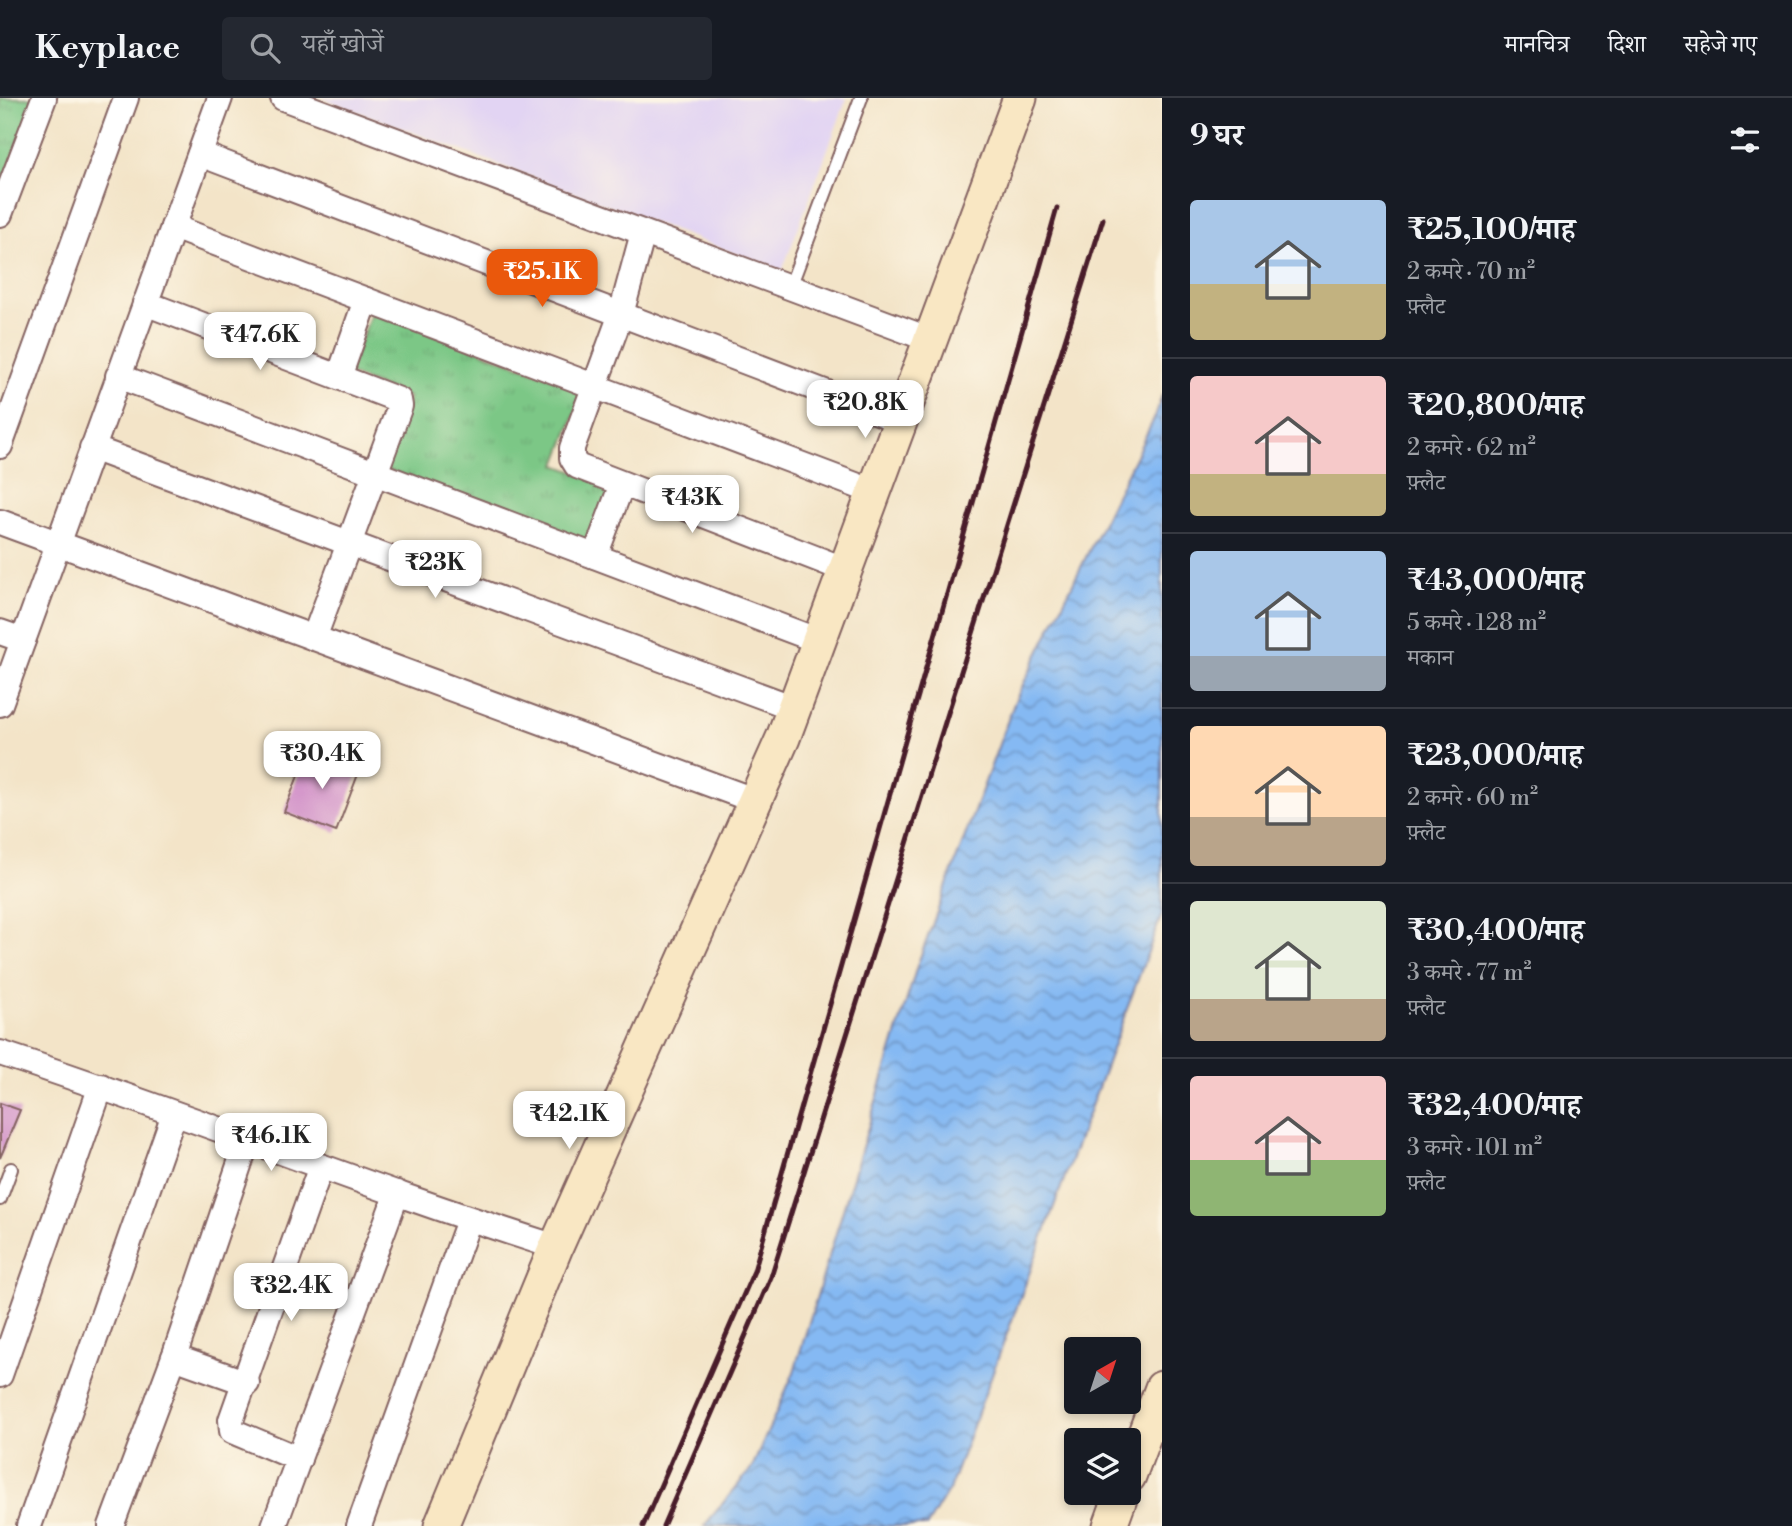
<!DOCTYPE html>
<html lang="hi">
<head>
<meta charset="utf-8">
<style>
	:root { --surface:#171b24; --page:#242831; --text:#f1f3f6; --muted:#9ea1a6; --line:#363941; --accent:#ea580c }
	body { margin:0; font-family:"Libre Bodoni","Noto Serif Devanagari",serif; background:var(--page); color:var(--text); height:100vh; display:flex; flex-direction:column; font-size:26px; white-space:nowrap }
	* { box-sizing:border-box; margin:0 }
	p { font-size:23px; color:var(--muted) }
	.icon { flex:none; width:38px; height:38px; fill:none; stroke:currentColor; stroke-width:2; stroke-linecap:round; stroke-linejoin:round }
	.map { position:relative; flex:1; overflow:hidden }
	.drawer { display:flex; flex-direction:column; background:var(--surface); width:630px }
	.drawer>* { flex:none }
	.needle { width:46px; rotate:39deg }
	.buttons { position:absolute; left:1064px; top:1239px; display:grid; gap:14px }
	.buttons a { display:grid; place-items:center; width:77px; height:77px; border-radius:7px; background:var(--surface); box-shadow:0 4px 10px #0003; font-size:35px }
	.price { position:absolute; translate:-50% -60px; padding:0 16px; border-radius:14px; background:#fff; color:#222; font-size:23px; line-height:46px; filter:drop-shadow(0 2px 4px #0008) }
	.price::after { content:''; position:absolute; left:50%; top:42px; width:21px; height:16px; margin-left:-10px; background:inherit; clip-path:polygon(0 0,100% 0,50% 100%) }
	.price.selected { background:var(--accent); color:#fff }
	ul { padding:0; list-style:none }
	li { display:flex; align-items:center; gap:21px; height:175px; padding:0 28px }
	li+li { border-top:2px solid var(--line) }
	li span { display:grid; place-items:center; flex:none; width:196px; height:140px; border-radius:7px; color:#555 }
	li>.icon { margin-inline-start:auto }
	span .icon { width:84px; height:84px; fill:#fffc; stroke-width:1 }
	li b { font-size:30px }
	h2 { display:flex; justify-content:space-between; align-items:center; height:84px; padding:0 28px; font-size:30px }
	header { display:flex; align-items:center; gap:42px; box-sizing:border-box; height:98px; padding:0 35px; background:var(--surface); border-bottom:2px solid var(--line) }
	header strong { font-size:33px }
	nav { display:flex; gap:38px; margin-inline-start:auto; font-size:24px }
	.search { width:490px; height:63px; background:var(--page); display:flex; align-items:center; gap:18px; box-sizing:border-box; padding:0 24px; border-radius:7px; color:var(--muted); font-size:26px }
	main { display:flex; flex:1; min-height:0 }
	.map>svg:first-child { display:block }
	.built { fill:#e2d4f3 }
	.park { fill:url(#park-tufts); stroke:#637358; stroke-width:2 }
	.water { fill:url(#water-waves); stroke:#686c8f; stroke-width:2 }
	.building { fill:#d496ca }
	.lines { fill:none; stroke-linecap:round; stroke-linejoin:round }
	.lane-casing { stroke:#856462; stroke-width:16 }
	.street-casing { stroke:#856462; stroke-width:28 }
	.secondary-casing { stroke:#856462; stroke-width:37 }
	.lane { stroke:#fff; stroke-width:12 }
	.street { stroke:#fff; stroke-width:24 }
	.secondary { stroke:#f9e7c3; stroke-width:33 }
	.rail { stroke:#4a1f2b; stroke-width:5 }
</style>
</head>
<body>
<header>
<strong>Keyplace</strong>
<div class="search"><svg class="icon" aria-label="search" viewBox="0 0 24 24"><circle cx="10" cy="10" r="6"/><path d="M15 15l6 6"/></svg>यहाँ खोजें</div>
<nav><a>मानचित्र</a><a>दिशा</a><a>सहेजे गए</a></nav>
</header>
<main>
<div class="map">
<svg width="1162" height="1428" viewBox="0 0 1162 1428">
	<defs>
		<pattern id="park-tufts" width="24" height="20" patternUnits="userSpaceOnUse" patternTransform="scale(1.75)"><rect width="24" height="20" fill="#7cc786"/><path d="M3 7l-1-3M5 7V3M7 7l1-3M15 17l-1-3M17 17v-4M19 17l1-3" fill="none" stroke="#6daa74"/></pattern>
		<pattern id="water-waves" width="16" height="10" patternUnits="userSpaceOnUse" patternTransform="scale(1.75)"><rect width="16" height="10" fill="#85b9f3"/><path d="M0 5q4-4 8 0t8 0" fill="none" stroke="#6f96c5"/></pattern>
	</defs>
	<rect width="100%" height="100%" fill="#fcf5e5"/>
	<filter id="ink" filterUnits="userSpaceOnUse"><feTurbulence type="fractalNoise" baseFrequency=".0143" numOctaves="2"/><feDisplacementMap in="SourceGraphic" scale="14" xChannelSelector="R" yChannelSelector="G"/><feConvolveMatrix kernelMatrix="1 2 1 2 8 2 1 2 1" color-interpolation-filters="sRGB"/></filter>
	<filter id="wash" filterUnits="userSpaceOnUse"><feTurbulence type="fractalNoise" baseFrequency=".00686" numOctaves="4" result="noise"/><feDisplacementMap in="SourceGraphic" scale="28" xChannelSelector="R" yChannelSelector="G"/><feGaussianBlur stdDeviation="1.57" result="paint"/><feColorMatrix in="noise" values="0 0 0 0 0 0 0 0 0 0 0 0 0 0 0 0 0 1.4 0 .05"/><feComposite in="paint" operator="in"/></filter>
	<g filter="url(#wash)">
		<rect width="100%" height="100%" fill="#f3e4c8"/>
		<polygon class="built" points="322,0 847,0 782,173"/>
		<g class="park">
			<polygon points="0,0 35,0 0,94"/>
			<polygon points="372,213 584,292 556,367 614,389 592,449 383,370 409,299 348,276"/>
		</g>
		<polygon class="water" points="1162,297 1162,816 950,1390 927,1428 704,1428 752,1370 794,1274 917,868 1015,603 1155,319"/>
		<g id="blocks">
			<g class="building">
				<polygon points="308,652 360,671 336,734 284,714"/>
				<polygon points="0,1005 20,1012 0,1060"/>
			</g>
		</g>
	</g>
	<g filter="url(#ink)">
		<use href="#blocks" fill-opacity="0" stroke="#856462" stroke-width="2"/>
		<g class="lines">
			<defs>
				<g id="lane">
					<polyline points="790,189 861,0"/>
					<polyline points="0,1101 11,1071"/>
				</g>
				<g id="street">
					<polyline points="283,0 931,242"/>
					<polyline points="200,56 901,323"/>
					<polyline points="0,116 44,0"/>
					<polyline points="173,129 874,394"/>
					<polyline points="643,135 621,216 572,350 572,360 577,368 846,472"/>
					<polyline points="145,205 399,302 400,308 314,540"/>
					<polyline points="118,278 819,543"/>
					<polyline points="339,279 366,202"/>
					<polyline points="0,348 126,0"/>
					<polyline points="92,350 794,610"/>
					<polyline points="0,424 756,703"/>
					<polyline points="595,458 622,386"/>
					<polyline points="0,534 23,542"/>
					<polyline points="0,606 220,0"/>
					<path d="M0 955C187 1016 369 1090 556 1149"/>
					<polyline points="174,1259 247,1285"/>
					<polyline points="0,1277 101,988"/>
					<polyline points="299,1361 232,1333 231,1322 320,1071"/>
					<polyline points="29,1428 174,1016"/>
					<polyline points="111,1428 174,1259 248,1041"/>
					<polyline points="274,1428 397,1095"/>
					<polyline points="359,1428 469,1122"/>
				</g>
				<g id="secondary">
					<polyline points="1129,1378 1162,1290"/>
					<polyline points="441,1428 556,1149 783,640 1020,0"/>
					<polyline points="1110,1428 1122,1395"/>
				</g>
			</defs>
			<use href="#lane" class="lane-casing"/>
			<use href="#street" class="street-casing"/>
			<use href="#secondary" class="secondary-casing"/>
			<use href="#lane" class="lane"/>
			<use href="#street" class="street"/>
			<use href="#secondary" class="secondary"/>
			<g class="rail">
				<polyline points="643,1428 754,1173 1057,110"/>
				<polyline points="663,1428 771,1179 1103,121"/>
			</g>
		</g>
	</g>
</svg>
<div class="buttons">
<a><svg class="needle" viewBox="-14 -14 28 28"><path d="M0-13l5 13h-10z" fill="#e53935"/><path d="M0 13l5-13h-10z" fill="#9ea1a6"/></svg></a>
<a><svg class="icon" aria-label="layers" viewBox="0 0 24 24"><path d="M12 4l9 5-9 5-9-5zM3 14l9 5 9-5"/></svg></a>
</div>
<b class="price selected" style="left:542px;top:211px">₹25.1K</b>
<b class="price" style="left:260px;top:274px">₹47.6K</b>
<b class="price" style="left:865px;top:342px">₹20.8K</b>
<b class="price" style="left:692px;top:437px">₹43K</b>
<b class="price" style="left:435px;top:502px">₹23K</b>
<b class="price" style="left:322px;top:693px">₹30.4K</b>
<b class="price" style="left:569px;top:1053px">₹42.1K</b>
<b class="price" style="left:271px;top:1075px">₹46.1K</b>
<b class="price" style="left:291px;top:1225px">₹32.4K</b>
</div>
<section class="drawer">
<h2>9 घर<svg class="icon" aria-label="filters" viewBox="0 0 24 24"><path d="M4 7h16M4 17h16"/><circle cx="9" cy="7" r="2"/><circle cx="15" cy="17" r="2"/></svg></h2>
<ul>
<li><span style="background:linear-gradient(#a9c7e8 60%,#c2b280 0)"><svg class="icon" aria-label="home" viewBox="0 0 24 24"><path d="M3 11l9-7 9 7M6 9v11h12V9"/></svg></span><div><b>₹25,100/माह</b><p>2 कमरे · 70 m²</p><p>फ़्लैट</p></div></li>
<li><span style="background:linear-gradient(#f6c9c9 70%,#c2b280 0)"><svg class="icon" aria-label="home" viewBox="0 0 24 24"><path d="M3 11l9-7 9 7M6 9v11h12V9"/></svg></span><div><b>₹20,800/माह</b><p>2 कमरे · 62 m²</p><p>फ़्लैट</p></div></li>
<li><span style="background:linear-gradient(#a9c7e8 75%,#9aa5b1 0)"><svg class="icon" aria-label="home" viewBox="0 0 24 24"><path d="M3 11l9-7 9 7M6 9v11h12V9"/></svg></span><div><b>₹43,000/माह</b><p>5 कमरे · 128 m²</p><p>मकान</p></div></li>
<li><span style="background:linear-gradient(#ffd9b3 65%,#b9a48a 0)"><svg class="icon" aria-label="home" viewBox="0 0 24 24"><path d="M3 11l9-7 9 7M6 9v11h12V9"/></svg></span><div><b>₹23,000/माह</b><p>2 कमरे · 60 m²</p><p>फ़्लैट</p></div></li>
<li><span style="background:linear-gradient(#dfe7d0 70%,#b9a48a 0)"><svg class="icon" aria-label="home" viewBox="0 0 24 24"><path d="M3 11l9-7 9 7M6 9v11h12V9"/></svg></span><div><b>₹30,400/माह</b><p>3 कमरे · 77 m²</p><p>फ़्लैट</p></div></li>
<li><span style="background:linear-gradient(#f6c9c9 60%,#8fb573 0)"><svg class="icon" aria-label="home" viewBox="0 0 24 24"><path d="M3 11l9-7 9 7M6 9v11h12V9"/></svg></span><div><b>₹32,400/माह</b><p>3 कमरे · 101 m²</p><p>फ़्लैट</p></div></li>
</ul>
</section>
</main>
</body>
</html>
